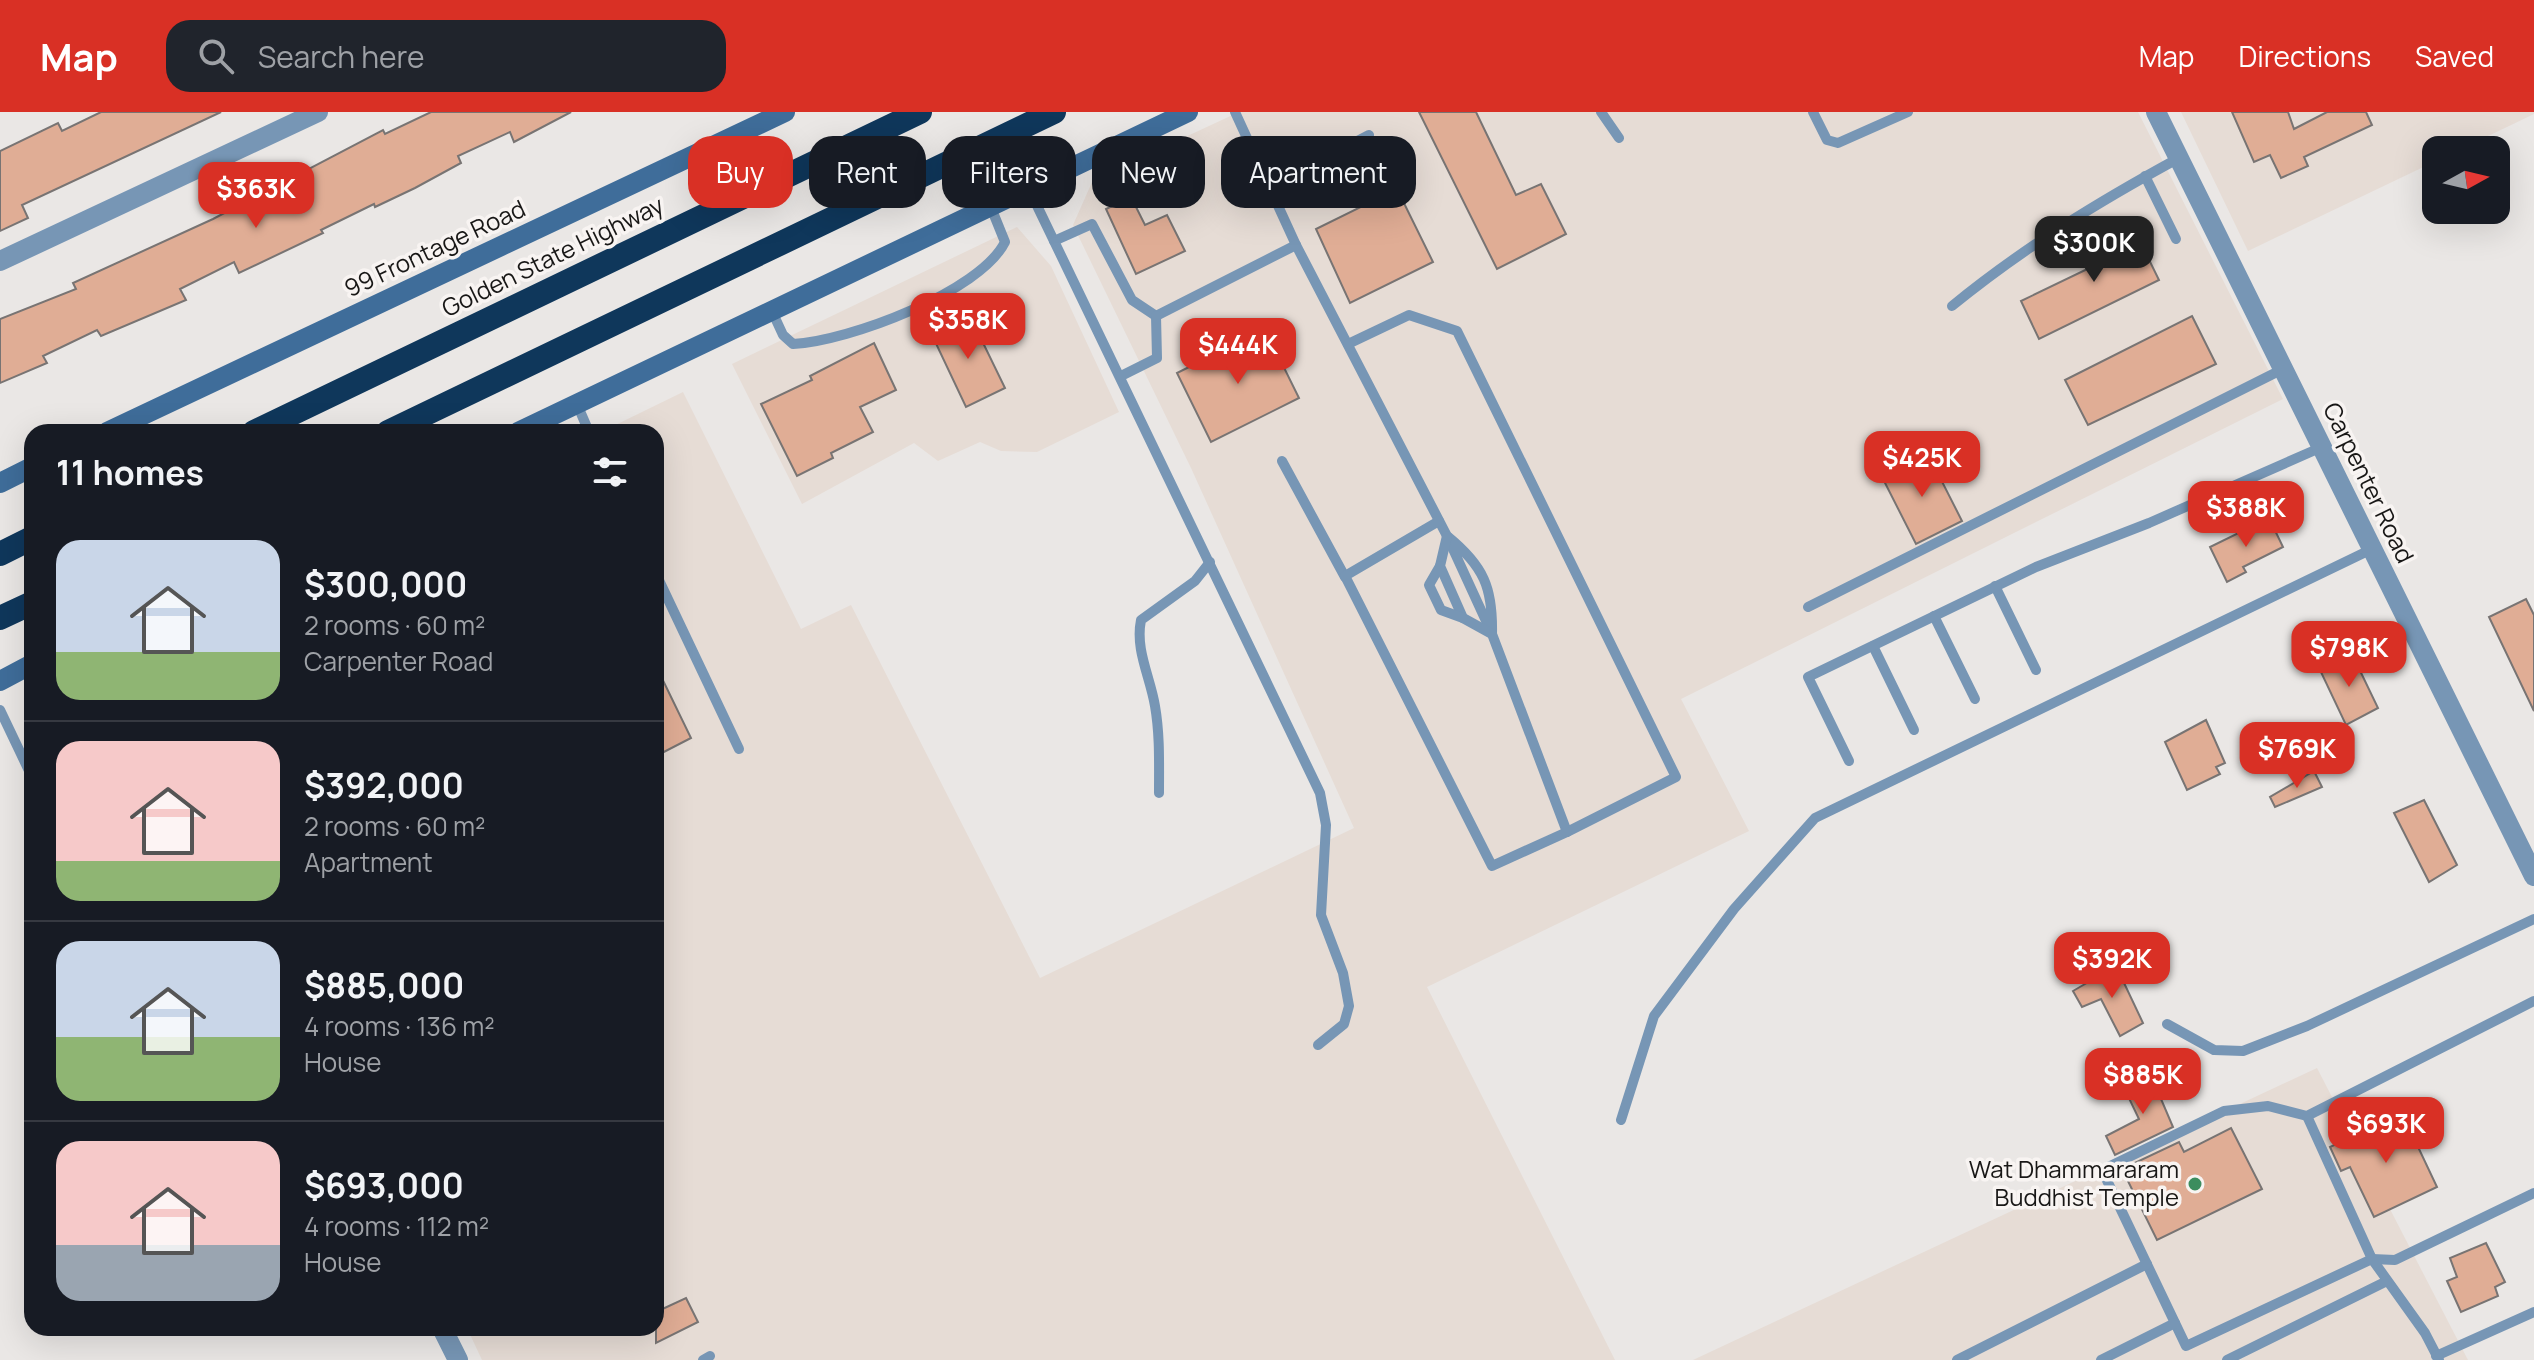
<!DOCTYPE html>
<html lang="en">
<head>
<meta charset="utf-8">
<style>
	:root { --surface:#171b24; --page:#20242c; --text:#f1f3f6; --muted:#9ea1a6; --line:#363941; --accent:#d93025 }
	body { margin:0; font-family:Manrope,sans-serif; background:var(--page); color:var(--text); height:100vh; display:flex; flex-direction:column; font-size:30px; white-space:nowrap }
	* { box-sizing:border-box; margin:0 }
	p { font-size:26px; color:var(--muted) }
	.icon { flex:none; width:44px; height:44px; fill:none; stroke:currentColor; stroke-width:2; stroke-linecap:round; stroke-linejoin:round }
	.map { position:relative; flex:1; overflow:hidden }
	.drawer { position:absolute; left:24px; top:312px; width:640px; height:912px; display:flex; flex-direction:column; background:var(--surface); border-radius:24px; box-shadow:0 8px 32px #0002 }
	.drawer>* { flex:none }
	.top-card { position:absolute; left:688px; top:24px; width:760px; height:72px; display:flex; gap:16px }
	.needle { width:52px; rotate:82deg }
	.buttons { position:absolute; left:2422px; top:24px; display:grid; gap:16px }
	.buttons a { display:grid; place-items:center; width:88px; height:88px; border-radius:16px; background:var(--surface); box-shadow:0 8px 32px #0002; font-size:40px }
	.price { position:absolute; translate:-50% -68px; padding:0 18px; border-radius:16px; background:var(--accent); color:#fff; font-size:26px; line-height:52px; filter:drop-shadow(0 2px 4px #0008) }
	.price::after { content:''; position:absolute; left:50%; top:48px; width:24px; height:18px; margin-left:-12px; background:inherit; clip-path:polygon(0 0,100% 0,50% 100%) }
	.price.active { background:#222; color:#fff }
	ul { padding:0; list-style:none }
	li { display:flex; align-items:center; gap:24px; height:200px; padding:0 32px }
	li+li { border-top:2px solid var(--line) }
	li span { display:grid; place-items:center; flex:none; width:224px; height:160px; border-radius:24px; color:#555 }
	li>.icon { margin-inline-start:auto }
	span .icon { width:96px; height:96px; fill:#fffc; stroke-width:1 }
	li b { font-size:34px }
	h2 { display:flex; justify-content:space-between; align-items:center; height:96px; padding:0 32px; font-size:34px }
	.pill { padding:0 28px; border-radius:24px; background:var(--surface); box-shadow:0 8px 32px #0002; font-size:28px; line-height:72px }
	.pill.active { background:var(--accent); color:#fff }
	header { display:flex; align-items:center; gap:48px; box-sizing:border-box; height:112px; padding:0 40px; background:var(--accent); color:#fff }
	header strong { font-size:38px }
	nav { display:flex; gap:44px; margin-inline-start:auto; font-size:28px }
	.search { width:560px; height:72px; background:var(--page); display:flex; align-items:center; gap:20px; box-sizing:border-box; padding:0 28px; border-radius:24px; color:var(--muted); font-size:30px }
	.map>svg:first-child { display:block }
	.built { fill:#e6dcd5 }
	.building { fill:#e0ad95; stroke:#787473; stroke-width:2 }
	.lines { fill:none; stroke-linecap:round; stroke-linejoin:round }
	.lane { stroke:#7796b5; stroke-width:10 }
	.street { stroke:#7796b5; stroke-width:20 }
	.secondary { stroke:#3f6d9a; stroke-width:20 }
	.highway { stroke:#0f375b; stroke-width:24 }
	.poi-dot { fill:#3c8d5e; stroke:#f8f4f2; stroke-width:3 }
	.labels { text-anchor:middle; stroke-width:7; stroke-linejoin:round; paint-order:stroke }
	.street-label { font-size:24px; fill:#181716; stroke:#f8f4f2 }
	.poi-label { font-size:24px; fill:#181716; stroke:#f8f4f2; text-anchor:end }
</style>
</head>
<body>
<header>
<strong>Map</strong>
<div class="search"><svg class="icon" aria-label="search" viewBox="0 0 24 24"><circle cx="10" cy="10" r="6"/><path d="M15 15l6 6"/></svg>Search here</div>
<nav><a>Map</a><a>Directions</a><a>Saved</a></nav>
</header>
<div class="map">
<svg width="2534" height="1248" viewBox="0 0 2534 1248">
	<rect width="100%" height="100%" fill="#eae7e5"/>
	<g class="built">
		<polygon points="1239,0 2138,0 2283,287 1681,587 1749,719 1427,875 1615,1248 482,1248 467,1216 656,1216 656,320 601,320 683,280 801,517 851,493 1040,866 1354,716 1191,356 1073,113 1093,68"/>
		<polygon points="2181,0 2534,0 2534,2 2459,38 2436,38 2436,49 2248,139"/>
		<polygon points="1017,115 1051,154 1119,300 1037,340 1001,339 980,330 938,349 914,331 802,392 732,252"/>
		<polygon points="2317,956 2468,1248 1693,1248"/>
	</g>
	<g class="building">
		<polygon points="101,0 221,0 22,93 28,106 0,119 0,39 58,11 62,19"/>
		<polygon points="431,0 571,0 514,30 510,20 458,44 461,51 415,76 375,95 374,92 321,118 323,121 239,161 234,150 180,177 186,188 101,224 97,218 43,244 47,251 0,271 0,207 76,177 73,171 213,107 383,18 385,22"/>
		<polygon points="1419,0 1476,0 1516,83 1541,72 1566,122 1497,157"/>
		<polygon points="2232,0 2288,0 2294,17 2327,0 2366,0 2372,13 2304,45 2308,54 2281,66 2270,43 2254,50"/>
		<polygon points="1397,77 1433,150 1350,191 1316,117"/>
		<polygon points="1131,85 1145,113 1167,103 1185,139 1136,162 1106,97"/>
		<polygon points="2131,111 2159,168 2039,227 2021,189 2102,150 2092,130"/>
		<polygon points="969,202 1005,276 966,295 931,221"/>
		<polygon points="2192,204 2216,252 2088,313 2065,268"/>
		<polygon points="1265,217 1299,286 1211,330 1177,261"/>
		<polygon points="874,231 896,278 860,295 873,320 831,341 833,346 797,364 761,292 812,268 810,264"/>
		<polygon points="1928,342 1962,409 1916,432 1882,365"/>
		<polygon points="2269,406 2283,435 2243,455 2246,460 2227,470 2210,435"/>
		<polygon points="2526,487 2534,503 2534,599 2489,505"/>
		<polygon points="2352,542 2378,596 2346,613 2320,558"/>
		<polygon points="656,554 691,626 656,644"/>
		<polygon points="2206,608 2225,651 2216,655 2220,662 2187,678 2165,630"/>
		<polygon points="2314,659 2322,675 2275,695 2270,685"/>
		<polygon points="2424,688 2457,753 2429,770 2394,701"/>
		<polygon points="2116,854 2143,911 2120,924 2101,887 2082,895 2073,879"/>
		<polygon points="2159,962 2170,983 2161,987 2173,1015 2115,1043 2106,1024 2139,1007 2126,980"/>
		<polygon points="2402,1001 2437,1075 2374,1105 2350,1055 2341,1059 2330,1035"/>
		<polygon points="2231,1016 2262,1077 2157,1128 2122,1057 2179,1030 2184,1040"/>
		<polygon points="2486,1131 2505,1170 2495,1175 2498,1184 2461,1200 2447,1169 2457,1165 2450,1146"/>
		<polygon points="686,1186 698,1210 656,1231 656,1200"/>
	</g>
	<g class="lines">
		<g class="lane">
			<path d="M1235 0 1296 133 1447 424 1492 522C1493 476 1484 454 1447 424"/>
			<polyline points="1601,0 1619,26"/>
			<polyline points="1813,0 1827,28 1838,31 1908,0"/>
			<polyline points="2145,64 2176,127"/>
			<polyline points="1271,74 1369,23"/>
			<polyline points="1028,75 1320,681 1326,713 1321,803 1343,861 1349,894 1344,912 1318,933"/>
			<polyline points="1054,129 1092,112 1132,188 1156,204"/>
			<path d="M1952 194C2023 136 2098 90 2179 46"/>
			<path d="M771 197 783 223 793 232C849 229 980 180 1005 130L990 93"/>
			<polyline points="1156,204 1296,133"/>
			<polyline points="1348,232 1409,203 1457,219 1676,665 1567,720 1492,522 1463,506 1440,454 1447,424"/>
			<polyline points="1121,264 1157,246 1156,204"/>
			<polyline points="577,292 589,320"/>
			<polyline points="1282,349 1345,465"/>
			<polyline points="1439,409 1345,464 1492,754 1567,720"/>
			<polyline points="1440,454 1429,473 1441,498 1463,506"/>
			<polyline points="656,462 739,637"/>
			<polyline points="1995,474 2036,558"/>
			<polyline points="1808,495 2283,257"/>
			<polyline points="1934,504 1975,587"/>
			<polyline points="1873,534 1914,618"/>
			<polyline points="0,598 32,665"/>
			<polyline points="1849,649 1808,565 2036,455 2149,411 2322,335"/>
			<path d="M1159 681C1159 651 1160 623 1155 594 1150 564 1135 538 1141 508L1195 469 1210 450"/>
			<polyline points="2534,889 2307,1004 2268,994 2224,999 2102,1058 2186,1234 2372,1147 2395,1148 2534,1081"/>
			<polyline points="2167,912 2214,938 2243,939 2307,914 2534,807"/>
			<polyline points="2307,1004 2372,1147 2425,1221 2439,1248"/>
			<polyline points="1621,1008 1654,904 1734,797 1815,706 2372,437"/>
			<polyline points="2436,1244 2534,1200"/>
			<polyline points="703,1248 710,1244"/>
			<polyline points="1957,1248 2147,1152"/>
			<polyline points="2101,1248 2175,1211"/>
			<polyline points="2227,1248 2387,1169"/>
		</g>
		<g class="street">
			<polyline points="2156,0 2534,764"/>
			<polyline points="0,149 318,0"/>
			<polyline points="442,1216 458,1248"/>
		</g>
		<g class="secondary">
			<polyline points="107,320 785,0"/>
			<polyline points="518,320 1188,0"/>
			<polyline points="0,371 32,355"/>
			<polyline points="0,569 32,552"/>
		</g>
		<g class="highway">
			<polyline points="254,320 920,0"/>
			<polyline points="388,320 1054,0"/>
			<polyline points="0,442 32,426"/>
			<polyline points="0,506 32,491"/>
		</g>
	</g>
	<circle class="poi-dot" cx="2195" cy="1072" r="8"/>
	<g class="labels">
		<g class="street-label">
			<text transform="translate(435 137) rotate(-25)" y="8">99 Frontage Road</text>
			<text transform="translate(553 145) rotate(-26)" y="8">Golden State Highway</text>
			<text transform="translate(2368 371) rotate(64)" y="8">Carpenter Road</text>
		</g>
		<g class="poi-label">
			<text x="2179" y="1066">Wat Dhammararam<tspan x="2179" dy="28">Buddhist Temple</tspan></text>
		</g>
	</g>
</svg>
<div class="buttons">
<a><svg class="needle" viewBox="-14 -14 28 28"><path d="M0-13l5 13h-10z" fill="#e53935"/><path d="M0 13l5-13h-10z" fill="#9ea1a6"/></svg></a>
</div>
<b class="price" style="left:256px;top:118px">$363K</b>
<b class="price active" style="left:2094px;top:172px">$300K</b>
<b class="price" style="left:968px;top:249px">$358K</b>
<b class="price" style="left:1238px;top:274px">$444K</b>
<b class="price" style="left:1922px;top:387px">$425K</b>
<b class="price" style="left:2246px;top:437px">$388K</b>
<b class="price" style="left:2349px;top:577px">$798K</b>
<b class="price" style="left:2297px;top:678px">$769K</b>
<b class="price" style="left:2112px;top:888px">$392K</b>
<b class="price" style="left:2143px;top:1004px">$885K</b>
<b class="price" style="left:2386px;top:1053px">$693K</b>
<div class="top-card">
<a class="pill active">Buy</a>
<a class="pill">Rent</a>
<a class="pill">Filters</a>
<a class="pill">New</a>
<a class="pill">Apartment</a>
</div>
<section class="drawer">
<h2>11 homes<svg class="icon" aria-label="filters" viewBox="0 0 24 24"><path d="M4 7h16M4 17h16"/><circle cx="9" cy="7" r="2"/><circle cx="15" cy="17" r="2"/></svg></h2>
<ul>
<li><span style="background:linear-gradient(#c9d6e8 70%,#8fb573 0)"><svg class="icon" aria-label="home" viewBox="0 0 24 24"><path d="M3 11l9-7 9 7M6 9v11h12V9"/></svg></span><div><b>$300,000</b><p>2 rooms · 60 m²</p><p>Carpenter Road</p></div></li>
<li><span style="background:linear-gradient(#f6c9c9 75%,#8fb573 0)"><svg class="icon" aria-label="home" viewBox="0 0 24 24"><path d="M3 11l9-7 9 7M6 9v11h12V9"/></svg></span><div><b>$392,000</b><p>2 rooms · 60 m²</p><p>Apartment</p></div></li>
<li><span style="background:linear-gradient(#c9d6e8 60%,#8fb573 0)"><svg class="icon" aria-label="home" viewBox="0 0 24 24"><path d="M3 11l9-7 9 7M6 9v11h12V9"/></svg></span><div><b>$885,000</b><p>4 rooms · 136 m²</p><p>House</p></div></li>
<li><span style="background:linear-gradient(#f6c9c9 65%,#9aa5b1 0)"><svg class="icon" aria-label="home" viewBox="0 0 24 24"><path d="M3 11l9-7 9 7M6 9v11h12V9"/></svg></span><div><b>$693,000</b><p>4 rooms · 112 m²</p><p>House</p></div></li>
</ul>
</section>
</div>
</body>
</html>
